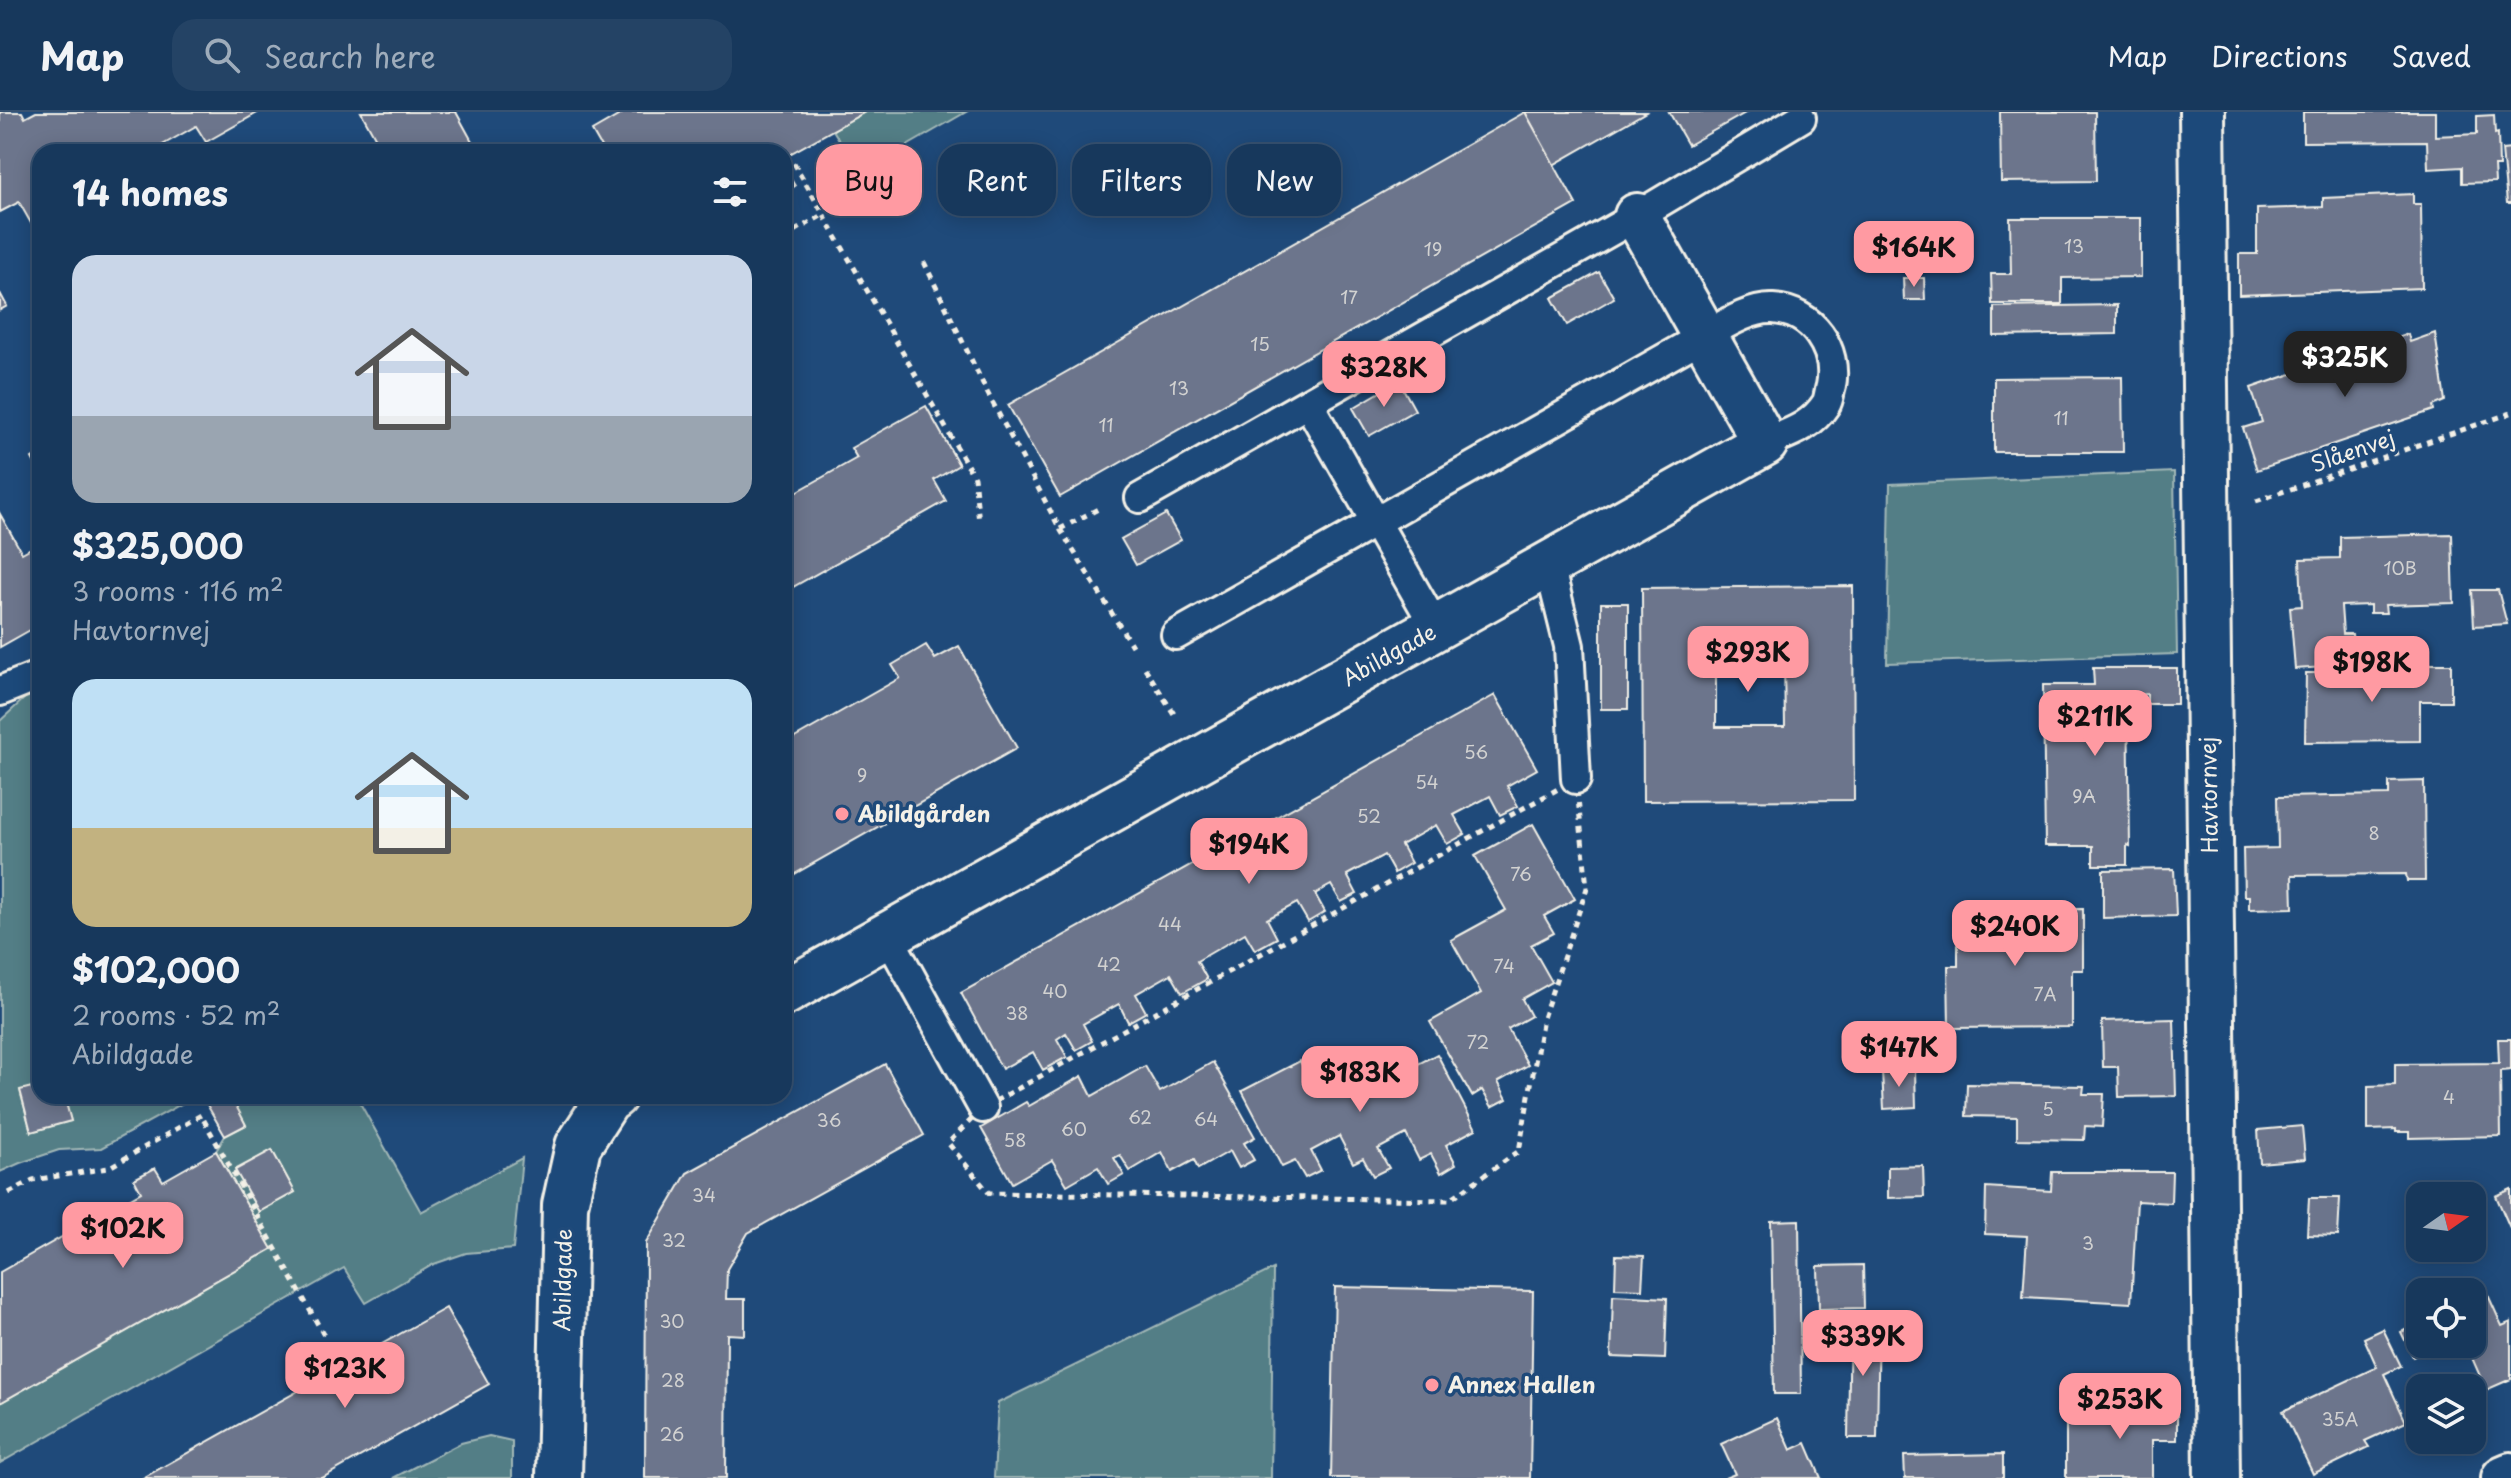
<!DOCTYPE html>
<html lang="en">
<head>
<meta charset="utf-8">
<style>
	:root { --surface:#17385c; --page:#244365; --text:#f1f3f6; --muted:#9eacbb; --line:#365272; --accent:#ff9aa2 }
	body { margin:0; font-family:"Playpen Sans",sans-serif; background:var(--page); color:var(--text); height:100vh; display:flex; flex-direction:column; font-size:30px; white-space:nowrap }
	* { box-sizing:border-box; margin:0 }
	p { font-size:26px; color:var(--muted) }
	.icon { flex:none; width:44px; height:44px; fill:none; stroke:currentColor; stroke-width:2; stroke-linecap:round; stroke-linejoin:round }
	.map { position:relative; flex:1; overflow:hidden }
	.panel { position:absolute; left:32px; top:32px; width:760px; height:960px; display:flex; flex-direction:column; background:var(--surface); border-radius:24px; box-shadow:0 4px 20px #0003,0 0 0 2px var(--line) }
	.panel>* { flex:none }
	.banner { position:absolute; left:816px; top:32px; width:760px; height:72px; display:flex; gap:16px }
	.needle { width:52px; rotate:76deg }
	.buttons { position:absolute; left:2406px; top:1070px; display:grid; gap:16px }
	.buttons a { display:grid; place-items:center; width:80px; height:80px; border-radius:16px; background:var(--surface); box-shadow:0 4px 20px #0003,0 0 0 2px var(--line); font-size:40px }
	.price { position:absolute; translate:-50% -68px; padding:0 18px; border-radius:16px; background:var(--accent); color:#111; font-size:26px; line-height:52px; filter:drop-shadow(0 2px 4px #0008) }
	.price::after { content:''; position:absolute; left:50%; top:48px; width:24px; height:18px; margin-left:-12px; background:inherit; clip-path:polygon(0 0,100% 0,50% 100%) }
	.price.on { background:#222; color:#fff }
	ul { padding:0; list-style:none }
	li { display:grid; align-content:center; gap:16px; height:424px; padding:0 40px }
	li span { display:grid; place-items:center; height:248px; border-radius:24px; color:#555 }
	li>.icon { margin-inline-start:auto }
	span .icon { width:144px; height:144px; fill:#fffc; stroke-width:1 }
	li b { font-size:34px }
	h2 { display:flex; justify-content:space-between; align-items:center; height:96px; padding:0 40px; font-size:34px }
	.chip { padding:0 28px; border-radius:24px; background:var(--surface); box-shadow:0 4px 20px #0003,0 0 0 2px var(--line); font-size:28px; line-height:72px }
	.chip.on { background:var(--accent); color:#111 }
	header { display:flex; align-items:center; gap:48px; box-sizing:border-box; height:112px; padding:0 40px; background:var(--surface); border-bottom:2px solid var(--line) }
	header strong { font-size:38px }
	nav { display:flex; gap:44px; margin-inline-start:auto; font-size:28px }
	.search { width:560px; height:72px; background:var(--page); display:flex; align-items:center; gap:20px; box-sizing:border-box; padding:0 28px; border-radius:24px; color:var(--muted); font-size:30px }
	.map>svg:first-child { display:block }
	.green { fill:#527e86; stroke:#a3b8b7; stroke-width:2; fill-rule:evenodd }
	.building { fill:#6c758c; stroke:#f4f1e8; stroke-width:2; fill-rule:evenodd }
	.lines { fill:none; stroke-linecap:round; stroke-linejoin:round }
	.service-casing { stroke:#f4f1e8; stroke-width:34 }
	.minor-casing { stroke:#f4f1e8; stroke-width:50 }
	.tertiary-casing { stroke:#f4f1e8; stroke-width:50 }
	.path { stroke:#f4f1e8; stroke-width:5; stroke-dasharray:6 6; stroke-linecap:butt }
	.service { stroke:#1f4a7a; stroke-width:28 }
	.minor { stroke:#1f4a7a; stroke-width:44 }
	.tertiary { stroke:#1f4a7a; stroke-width:44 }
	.poi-dot { fill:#ff9aa2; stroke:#1f4a7a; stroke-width:3 }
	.labels { text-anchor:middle; stroke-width:7; stroke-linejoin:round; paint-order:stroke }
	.number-label { font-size:18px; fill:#d2d2d1 }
	.street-label { font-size:22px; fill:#f4f1e8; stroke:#1f4a7a }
	.poi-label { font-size:22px; font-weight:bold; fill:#f4f1e8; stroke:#1f4a7a; text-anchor:start }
</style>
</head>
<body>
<header>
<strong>Map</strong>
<div class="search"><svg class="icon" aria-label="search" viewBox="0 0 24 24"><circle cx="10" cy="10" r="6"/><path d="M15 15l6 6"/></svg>Search here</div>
<nav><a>Map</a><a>Directions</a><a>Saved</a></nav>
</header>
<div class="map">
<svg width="2511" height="1366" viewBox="0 0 2511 1366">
	<rect width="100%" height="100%" fill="#1f4a7a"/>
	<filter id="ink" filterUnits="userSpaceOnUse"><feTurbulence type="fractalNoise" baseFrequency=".0125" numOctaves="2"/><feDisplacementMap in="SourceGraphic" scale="16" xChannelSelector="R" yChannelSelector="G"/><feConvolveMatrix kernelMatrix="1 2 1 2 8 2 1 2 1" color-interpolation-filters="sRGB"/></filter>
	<g filter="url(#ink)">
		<g class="green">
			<polygon points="865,0 966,0 860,61 833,18"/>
			<polygon points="2174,360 2177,542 1887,551 1890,372"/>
			<polygon points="40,579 40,973 20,979 31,1019 71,1009 64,984 194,985 101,1036 59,1038 20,1051 0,1060 0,609 26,585"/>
			<path d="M231 984H322L324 987 329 984H372L360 991 421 1100 522 1046 513 1137 466 1141 434 1152 366 1191 344 1156 0 1351V1291L271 1137 216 1039 225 1024 246 1013ZM272 1038 295 1080 259 1100 236 1059Z"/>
			<polygon points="1273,1157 1271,1366 994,1366 998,1291"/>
			<polygon points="489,1324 512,1329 512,1366 393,1366 461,1331"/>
		</g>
		<g class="building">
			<polygon points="0,0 22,0 25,6 36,0 259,0 206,30 196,14 159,35 162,40 40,40 40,127 19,90 0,100"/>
			<polygon points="361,0 456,0 478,40 383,40"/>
			<polygon points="625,0 865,0 784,45 784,40 604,40 592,19"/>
			<polygon points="1525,0 1646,0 1553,53"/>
			<polygon points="1525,0 1576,92 1060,385 1008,293"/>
			<polygon points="1669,0 1747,0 1688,33"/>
			<polygon points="2000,0 2095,0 2096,69 2001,70"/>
			<polygon points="2303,0 2435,0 2435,24 2477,22 2477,4 2494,3 2495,22 2498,21 2499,54 2494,54 2495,70 2462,71 2462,55 2428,57 2427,29 2303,30"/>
			<polygon points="2511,37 2511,91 2507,91 2502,38"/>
			<polygon points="784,56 795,74 784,81"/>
			<polygon points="2413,82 2413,92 2421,92 2422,176 2239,183 2239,142 2257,142 2257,97 2323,95 2323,86"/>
			<polygon points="2010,106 2141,106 2141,165 2062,166 2062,192 1992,192 1991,162 2011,162"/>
			<polygon points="1599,160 1614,186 1567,213 1552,186"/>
			<polygon points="1903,166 1924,166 1925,188 1904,188"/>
			<polygon points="0,181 7,194 0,198"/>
			<polygon points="2117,193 2117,222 1994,224 1994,195"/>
			<polygon points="2435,221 2445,289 2433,294 2434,298 2257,358 2243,316 2262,310 2251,276 2408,222 2410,230"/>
			<polygon points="2122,265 2123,340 1994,340 1994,266"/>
			<polygon points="1399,269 1415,298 1369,324 1353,296"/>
			<polygon points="926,294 959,353 934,368 946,389 784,480 784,387 857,346 851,336"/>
			<polygon points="40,341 40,361 32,346"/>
			<polygon points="0,402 22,441 40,431 40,532 32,517 0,535"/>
			<polygon points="1166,402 1181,428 1136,453 1121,427"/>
			<polygon points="2452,422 2454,491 2385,493 2386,501 2370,501 2370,493 2341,494 2343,522 2352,522 2355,553 2295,557 2290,495 2302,494 2300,447 2340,446 2340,425"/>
			<path d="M1853 474 1854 688 1643 689 1642 476ZM1716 547H1784L1785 615H1716Z"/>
			<polygon points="2472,478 2498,478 2507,512 2474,514"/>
			<rect x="1601" y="491" width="27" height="106"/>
			<polygon points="926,533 935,547 959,534 1017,636 784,768 784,632 900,566 892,553"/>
			<polygon points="2415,552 2451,552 2451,589 2420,589 2420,629 2305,630 2306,561 2415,561"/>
			<polygon points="2093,556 2177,556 2177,592 2147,592 2147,582 2128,584 2130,734 2127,733 2127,753 2093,753 2093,734 2045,734 2043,573 2094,573"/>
			<polygon points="1495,583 1537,657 1507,674 1518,694 1500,703 1490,684 1454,703 1465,722 1447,732 1436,713 1401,733 1411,751 1394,761 1384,743 1347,763 1357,782 1341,790 1331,773 1315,782 1325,800 1308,810 1297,791 1267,807 1277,826 1255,838 1245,821 1197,849 1207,867 1182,881 1171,862 1136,882 1146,900 1128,910 1119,892 1083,912 1092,929 1076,938 1066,921 1057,927 1067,945 1043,958 1033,940 1002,957 961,881"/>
			<polygon points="2424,669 2425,769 2407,769 2406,762 2292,763 2293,796 2249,797 2249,784 2244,784 2243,737 2278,736 2277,685 2389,683 2389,670"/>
			<polygon points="1533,712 1575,787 1544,804 1554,821 1531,833 1552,870 1522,887 1531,904 1508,917 1528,953 1498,970 1507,987 1492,995 1482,978 1472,984 1430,910 1481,881 1451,828 1506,798 1475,744"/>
			<polygon points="2174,757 2176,804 2103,806 2103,758"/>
			<polygon points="2083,797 2083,858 2072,858 2072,915 1949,916 1948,854 1958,854 1958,798"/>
			<polygon points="2174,907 2176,984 2119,985 2118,955 2103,955 2102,909"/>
			<polygon points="2498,927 2511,927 2511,958 2500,959 2501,1024 2409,1026 2409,1020 2396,1020 2396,1017 2368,1018 2368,974 2395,973 2395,952 2499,951"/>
			<polygon points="1437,942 1476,1017 1446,1033 1456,1052 1441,1061 1431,1042 1419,1048 1406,1022 1378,1037 1389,1056 1373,1064 1363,1046 1353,1051 1339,1024 1311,1039 1321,1058 1305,1066 1295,1049 1282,1055 1242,979 1300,949 1313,974 1367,946 1380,972"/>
			<polygon points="1213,950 1255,1025 1244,1031 1254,1048 1239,1056 1230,1039 1198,1057 1194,1048 1172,1060 1162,1040 1130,1059 1120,1043 1114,1046 1124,1063 1108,1072 1098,1055 1067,1073 1052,1048 1012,1071 981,1016 1026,990 1029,994 1082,964 1092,984 1145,954 1160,980"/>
			<polygon points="885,952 924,1023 748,1121 727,1157 726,1187 745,1187 745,1223 727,1222 726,1366 645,1366 646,1131 687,1061"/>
			<polygon points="1915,958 1916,995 1884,997 1882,959"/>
			<polygon points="1967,972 2084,974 2083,982 2104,982 2102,1015 2085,1014 2084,1028 2017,1027 2017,1005 1966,1004"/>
			<polygon points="40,973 40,984 64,984 71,1009 31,1020 20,978"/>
			<polygon points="202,984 231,984 246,1013 225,1024"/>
			<polygon points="2302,1014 2305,1047 2260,1051 2258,1018"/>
			<polygon points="272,1038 295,1080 259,1100 235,1058"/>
			<polygon points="216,1039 272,1137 0,1291 0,1160 141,1080 134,1067 155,1056 163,1069"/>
			<polygon points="1923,1054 1924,1085 1888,1086 1888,1055"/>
			<polygon points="2052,1060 2172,1060 2171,1091 2137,1089 2131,1191 2023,1185 2027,1124 1985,1122 1986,1075 2051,1079"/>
			<polygon points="2511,1077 2511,1118 2496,1084"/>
			<polygon points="2309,1086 2340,1086 2338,1124 2307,1123"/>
			<polygon points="1799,1108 1801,1282 1774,1282 1771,1109"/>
			<polygon points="1616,1143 1644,1144 1642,1177 1615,1176"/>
			<polygon points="1863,1153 1864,1196 1819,1197 1818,1154"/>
			<polygon points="1335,1175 1533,1179 1530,1366 1331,1366"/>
			<polygon points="1613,1183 1667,1186 1665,1247 1611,1245"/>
			<polygon points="2488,1183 2502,1214 2511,1210 2511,1267 2486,1278 2466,1232 2472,1232 2472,1190"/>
			<polygon points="446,1196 489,1272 322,1366 143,1366"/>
			<polygon points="1850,1205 1879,1206 1877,1326 1848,1326"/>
			<polygon points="2420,1211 2420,1232 2439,1232 2413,1245 2401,1220"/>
			<polygon points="2383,1217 2401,1254 2384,1262 2406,1310 2365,1329 2369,1335 2313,1362 2283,1299 2377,1255 2364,1226"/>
			<polygon points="2150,1277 2177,1277 2177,1328 2152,1328 2152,1366 2066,1366 2066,1306 2150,1305"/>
			<polygon points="1777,1306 1791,1338 1806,1331 1821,1366 1725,1366 1735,1362 1721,1332"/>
			<polygon points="2003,1342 2003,1366 1905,1366 1904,1344"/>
		</g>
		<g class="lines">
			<defs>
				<g id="service">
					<polyline points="1308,291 1436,516"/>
					<polyline points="1140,386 1637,104 1801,6"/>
					<polyline points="1549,453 1569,534 1576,667"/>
					<path d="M1176 523 1704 224C1724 213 1750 196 1773 197 1813 199 1838 238 1831 274 1829 280 1829 287 1826 292 1811 315 1789 321 1765 331"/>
					<polyline points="0,579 40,563"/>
					<polyline points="888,824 983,996"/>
				</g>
				<g id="minor">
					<polyline points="2202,0 2217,1366"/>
					<polyline points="784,881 1765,331 1637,104"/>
					<polyline points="559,1366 565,1093 578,1034 607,989 614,984"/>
				</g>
				<polyline id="tertiary" points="2504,1366 2511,1363"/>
			</defs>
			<use href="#service" class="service-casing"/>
			<use href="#minor" class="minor-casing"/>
			<use href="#tertiary" class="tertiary-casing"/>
			<g class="path">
				<polyline points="794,51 974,365 979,410"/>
				<polyline points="784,125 823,103"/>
				<polyline points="924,150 988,282 1060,417 1132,534"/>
				<polyline points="2256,389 2511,301"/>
				<polyline points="1060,417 1098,397"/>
				<polyline points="1145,556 1174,602"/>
				<polygon points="1576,667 1587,776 1543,906 1519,1039 1449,1088 989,1081 948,1031 983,996"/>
				<polyline points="9,1081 33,1068 108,1056 201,1003 326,1227"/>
			</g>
			<use href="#service" class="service"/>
			<use href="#minor" class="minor"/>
			<use href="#tertiary" class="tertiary"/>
		</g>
	</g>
	<g class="poi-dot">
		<circle cx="842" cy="702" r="8"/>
		<circle cx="1432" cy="1273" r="8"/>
	</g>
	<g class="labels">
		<g class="number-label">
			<text x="2074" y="141">13</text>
			<text x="1433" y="144">19</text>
			<text x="1349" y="192">17</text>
			<text x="1260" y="239">15</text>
			<text x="1179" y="283">13</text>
			<text x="2061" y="313">11</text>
			<text x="1106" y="320">11</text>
			<text x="2400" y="463">10B</text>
			<text x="1476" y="647">56</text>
			<text x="862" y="670">9</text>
			<text x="1427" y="677">54</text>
			<text x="2084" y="691">9A</text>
			<text x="1369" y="711">52</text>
			<text x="2374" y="728">8</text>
			<text x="1521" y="769">76</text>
			<text x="1170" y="819">44</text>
			<text x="1109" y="859">42</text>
			<text x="1504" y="861">74</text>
			<text x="1055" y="886">40</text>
			<text x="2045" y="889">7A</text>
			<text x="1017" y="908">38</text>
			<text x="1478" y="937">72</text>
			<text x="2449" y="992">4</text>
			<text x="2048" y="1004">5</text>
			<text x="1140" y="1012">62</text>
			<text x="1206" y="1014">64</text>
			<text x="829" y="1015">36</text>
			<text x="1074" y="1024">60</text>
			<text x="1015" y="1035">58</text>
			<text x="704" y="1090">34</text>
			<text x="674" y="1135">32</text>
			<text x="2088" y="1138">3</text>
			<text x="672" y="1216">30</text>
			<text x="673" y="1275">28</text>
			<text x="2340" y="1314">35A</text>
			<text x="672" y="1329">26</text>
		</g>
		<g class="street-label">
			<text transform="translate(2353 339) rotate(-19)" y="8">Slåenvej</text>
			<text transform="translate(1389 543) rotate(-29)" y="8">Abildgade</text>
			<text transform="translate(2209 683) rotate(-91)" y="8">Havtornvej</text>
			<text transform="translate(563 1168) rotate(-89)" y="8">Abildgade</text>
		</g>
		<g class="poi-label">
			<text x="858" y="710">Abildgården</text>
			<text x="1448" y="1281">Annex Hallen</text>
		</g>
	</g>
</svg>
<div class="buttons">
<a><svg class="needle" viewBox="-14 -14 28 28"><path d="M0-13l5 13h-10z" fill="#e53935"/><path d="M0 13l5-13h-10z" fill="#9eacbb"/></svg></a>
<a><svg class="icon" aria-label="locate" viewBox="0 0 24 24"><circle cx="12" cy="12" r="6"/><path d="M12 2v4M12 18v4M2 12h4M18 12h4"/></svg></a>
<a><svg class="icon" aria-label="layers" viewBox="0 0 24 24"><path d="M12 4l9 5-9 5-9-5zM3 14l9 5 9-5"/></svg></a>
</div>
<b class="price" style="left:1914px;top:177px">$164K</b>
<b class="price on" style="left:2345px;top:287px">$325K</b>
<b class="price" style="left:1384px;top:297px">$328K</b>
<b class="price" style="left:1748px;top:582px">$293K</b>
<b class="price" style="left:2372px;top:592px">$198K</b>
<b class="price" style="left:2095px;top:646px">$211K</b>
<b class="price" style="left:1249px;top:774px">$194K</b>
<b class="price" style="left:2015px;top:856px">$240K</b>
<b class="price" style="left:1899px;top:977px">$147K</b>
<b class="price" style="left:1360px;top:1002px">$183K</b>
<b class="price" style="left:123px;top:1158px">$102K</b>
<b class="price" style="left:1863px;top:1266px">$339K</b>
<b class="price" style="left:345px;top:1298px">$123K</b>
<b class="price" style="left:2120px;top:1329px">$253K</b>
<div class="banner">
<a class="chip on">Buy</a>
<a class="chip">Rent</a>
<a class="chip">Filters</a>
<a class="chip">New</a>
</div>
<section class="panel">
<h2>14 homes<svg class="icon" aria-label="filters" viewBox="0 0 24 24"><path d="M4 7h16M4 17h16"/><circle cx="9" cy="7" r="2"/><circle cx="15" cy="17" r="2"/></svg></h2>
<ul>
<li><span style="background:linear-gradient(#c9d6e8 65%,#9aa5b1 0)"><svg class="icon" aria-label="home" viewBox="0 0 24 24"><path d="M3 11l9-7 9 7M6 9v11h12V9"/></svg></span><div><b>$325,000</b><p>3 rooms · 116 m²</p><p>Havtornvej</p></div></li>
<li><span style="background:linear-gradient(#bfe0f5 60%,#c2b280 0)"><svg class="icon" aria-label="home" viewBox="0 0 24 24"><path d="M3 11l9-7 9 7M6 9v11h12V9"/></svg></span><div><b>$102,000</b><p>2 rooms · 52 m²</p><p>Abildgade</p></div></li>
</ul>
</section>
</div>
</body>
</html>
